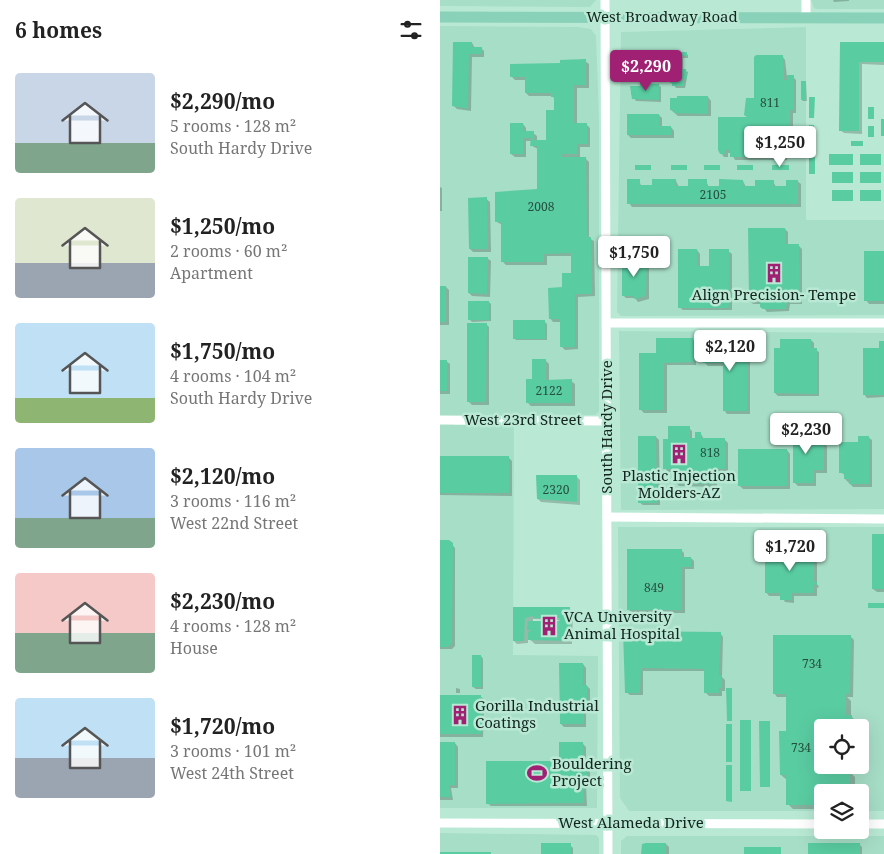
<!DOCTYPE html>
<html lang="en">
<head>
<meta charset="utf-8">
<style>
	:root { --surface:#fff; --page:#f2f2f2; --text:#222; --muted:#767676; --accent:#a02073 }
	body { margin:0; font-family:"Noto Serif",serif; background:var(--page); color:var(--text); height:100vh; display:flex; flex-direction:column; font-size:19px; white-space:nowrap }
	* { box-sizing:border-box; margin:0 }
	p { font-size:16px; color:var(--muted) }
	.icon { flex:none; width:28px; height:28px; fill:none; stroke:currentColor; stroke-width:2; stroke-linecap:round; stroke-linejoin:round }
	.map { position:relative; flex:1; overflow:hidden }
	.drawer { display:flex; flex-direction:column; background:var(--surface); width:440px }
	.drawer>* { flex:none }
	.fabs { position:absolute; left:374px; top:719px; display:grid; gap:10px }
	.fabs a { display:grid; place-items:center; width:55px; height:55px; border-radius:5px; background:var(--surface); box-shadow:0 5px 20px #0002; font-size:25px }
	.price { position:absolute; translate:-50% -42px; padding:0 11px; border-radius:5px; background:#fff; color:#222; font-size:16px; line-height:32px; filter:drop-shadow(0 1px 2px #0008) }
	.price::after { content:''; position:absolute; left:50%; top:30px; width:15px; height:11px; margin-left:-8px; background:inherit; clip-path:polygon(0 0,100% 0,50% 100%) }
	.price.active { background:var(--accent); color:#fff }
	ul { padding:0; list-style:none }
	li { display:flex; align-items:center; gap:15px; height:125px; padding:0 15px }
	li span { display:grid; place-items:center; flex:none; width:140px; height:100px; border-radius:5px; color:#555 }
	li>.icon { margin-inline-start:auto }
	span .icon { width:60px; height:60px; fill:#fffc; stroke-width:1 }
	li b { font-size:21px }
	h2 { display:flex; justify-content:space-between; align-items:center; height:60px; padding:0 15px; font-size:21px }
	main { display:flex; flex:1; min-height:0 }
	.map>svg:first-child { display:block }
	.built { fill:#a7dec7; fill-rule:evenodd }
	.shadow { fill:#0003; fill-rule:evenodd }
	.building { fill:#5acca2 }
	.lines { fill:none; stroke-linecap:round; stroke-linejoin:round }
	.minor { stroke:#fff; stroke-width:9 }
	.major { stroke:#8ad1b9; stroke-width:11 }
	.labels { text-anchor:middle; stroke-width:5; stroke-linejoin:round; paint-order:stroke }
	.number-label { font-size:12px; fill:#254f3f }
	.street-label { font-size:15px; fill:#13251e; stroke:#b9e9d4 }
	.poi-label { font-size:15px; fill:#13251e; stroke:#b9e9d4; text-anchor:start }
</style>
</head>
<body>
<main>
<section class="drawer">
<h2>6 homes<svg class="icon" aria-label="filters" viewBox="0 0 24 24"><path d="M4 7h16M4 17h16"/><circle cx="9" cy="7" r="2"/><circle cx="15" cy="17" r="2"/></svg></h2>
<ul>
<li><span style="background:linear-gradient(#c9d6e8 70%,#7fa58c 0)"><svg class="icon" aria-label="home" viewBox="0 0 24 24"><path d="M3 11l9-7 9 7M6 9v11h12V9"/></svg></span><div><b>$2,290/mo</b><p>5 rooms · 128 m²</p><p>South Hardy Drive</p></div></li>
<li><span style="background:linear-gradient(#dfe7d0 65%,#9aa5b1 0)"><svg class="icon" aria-label="home" viewBox="0 0 24 24"><path d="M3 11l9-7 9 7M6 9v11h12V9"/></svg></span><div><b>$1,250/mo</b><p>2 rooms · 60 m²</p><p>Apartment</p></div></li>
<li><span style="background:linear-gradient(#bfe0f5 75%,#8fb573 0)"><svg class="icon" aria-label="home" viewBox="0 0 24 24"><path d="M3 11l9-7 9 7M6 9v11h12V9"/></svg></span><div><b>$1,750/mo</b><p>4 rooms · 104 m²</p><p>South Hardy Drive</p></div></li>
<li><span style="background:linear-gradient(#a9c7e8 70%,#7fa58c 0)"><svg class="icon" aria-label="home" viewBox="0 0 24 24"><path d="M3 11l9-7 9 7M6 9v11h12V9"/></svg></span><div><b>$2,120/mo</b><p>3 rooms · 116 m²</p><p>West 22nd Street</p></div></li>
<li><span style="background:linear-gradient(#f6c9c9 60%,#7fa58c 0)"><svg class="icon" aria-label="home" viewBox="0 0 24 24"><path d="M3 11l9-7 9 7M6 9v11h12V9"/></svg></span><div><b>$2,230/mo</b><p>4 rooms · 128 m²</p><p>House</p></div></li>
<li><span style="background:linear-gradient(#bfe0f5 60%,#9aa5b1 0)"><svg class="icon" aria-label="home" viewBox="0 0 24 24"><path d="M3 11l9-7 9 7M6 9v11h12V9"/></svg></span><div><b>$1,720/mo</b><p>3 rooms · 101 m²</p><p>West 24th Street</p></div></li>
</ul>
</section>
<div class="map">
<svg width="444" height="854" viewBox="0 0 444 854">
	<rect width="100%" height="100%" fill="#b9e9d4"/>
	<g class="built">
		<polygon points="0,0 156,0 150,7 0,6"/>
		<polygon points="371,0 444,0 444,9 377,9 374,8"/>
		<polygon points="0,26 138,27 151,29 156,36 159,119 159,412 155,415 13,416 14,425 74,425 73,655 158,656 157,808 0,808"/>
		<polygon points="366,27 366,220 444,220 444,315 181,316 177,312 181,32"/>
		<polygon points="179,331 444,333 444,509 181,510"/>
		<path d="M178 527H444V811H420V792H382V811H189L180 798ZM382 728H420V765H382Z"/>
		<polygon points="0,833 156,835 159,838 159,854 0,854"/>
		<polygon points="187,836 444,836 444,854 181,854 181,841"/>
	</g>
	<g class="shadow">
		<polygon points="393,0 409,0 409,1 394,2"/>
		<polygon points="32,43 35,48 41,48 44,51 44,57 32,57 31,111 17,109 14,106"/>
		<polygon points="401,43 444,44 444,65 422,64 422,134 404,133 400,130"/>
		<polygon points="217,52 219,54 219,68 214,68 214,80 206,80 203,78 203,68 196,66"/>
		<polygon points="227,53 246,53 248,55 248,58 243,58 243,70 248,72 245,88 236,88 233,84 227,81"/>
		<polygon points="342,56 345,60 347,77 353,77 356,80 356,113 353,113 353,132 347,132 347,160 295,160 291,153 288,153 288,157 284,157 281,153 309,118 315,99"/>
		<polygon points="145,61 149,64 149,88 137,88 137,125 147,125 150,128 150,147 140,147 140,158 145,158 149,162 149,238 154,241 155,296 138,297 138,349 125,350 121,346 121,322 113,322 110,318 132,274 132,256 107,256 107,265 66,265 63,262 62,225 57,222 99,191 98,149 92,146 92,141 86,141 86,157 75,157 71,154 83,124 86,128 86,133 93,133 97,136 97,142 108,142 115,111 115,99 112,96 89,96 86,93 86,80 75,80 71,76"/>
		<polygon points="366,82 367,101 363,101 362,100"/>
		<polygon points="218,85 221,87 221,102 196,101 191,94 191,87"/>
		<polygon points="268,97 271,101 271,116 238,116 231,110 238,99"/>
		<polygon points="219,115 222,118 222,127 231,127 234,131 234,138 191,138 188,135"/>
		<polygon points="199,181 202,187 213,187 236,181 239,187 249,187 266,181 269,187 280,187 303,181 306,187 317,187 333,181 336,187 347,187 357,181 361,184 361,207 192,207 189,203"/>
		<polygon points="0,187 2,188 2,211 0,211"/>
		<polygon points="46,199 50,202 51,252 33,252 30,249"/>
		<polygon points="345,229 348,232 348,246 359,246 362,249 362,304 350,304 349,311 327,312 321,304 313,304 310,301"/>
		<polygon points="257,250 260,254 260,268 270,268 288,251 292,254 292,310 243,310 239,307"/>
		<polygon points="425,253 444,253 444,304 429,304 426,300"/>
		<polygon points="47,258 51,261 50,297 32,296 29,293"/>
		<polygon points="206,260 209,264 209,299 198,302 195,298 186,298 183,295"/>
		<polygon points="0,287 6,287 9,290 9,325 0,325"/>
		<polygon points="49,302 51,304 51,321 32,322 29,319"/>
		<polygon points="105,322 107,324 107,340 76,340 74,338"/>
		<polygon points="46,324 49,327 49,405 32,405 28,401"/>
		<polygon points="252,339 256,342 256,365 227,365 227,413 204,413 201,410 217,354"/>
		<polygon points="291,340 295,343 294,354 307,355 310,358 310,414 287,414 284,410 284,366 268,366 265,363"/>
		<polygon points="371,340 374,343 374,349 379,352 379,396 338,396 335,393 342,349"/>
		<polygon points="440,342 444,342 444,397 427,398 424,394 441,349"/>
		<polygon points="0,361 6,361 10,364 10,394 0,394"/>
		<polygon points="106,361 109,364 109,381 131,381 135,384 135,406 91,406 88,403 93,380"/>
		<polygon points="368,424 371,428 371,441 383,443 387,446 387,473 376,473 376,486 358,486 355,483"/>
		<polygon points="249,428 252,431 252,439 256,439 261,434 264,439 284,439 288,443 288,472 277,472 277,487 239,486 235,482 235,472 228,472 225,468 229,440"/>
		<polygon points="216,437 219,440 220,505 203,505 199,502"/>
		<polygon points="428,437 432,440 432,487 413,487 405,479 405,475 400,472 419,444"/>
		<polygon points="347,450 350,454 350,489 303,489 299,485"/>
		<polygon points="0,457 68,457 72,461 72,496 0,495"/>
		<polygon points="136,476 140,480 140,505 101,502 98,499"/>
		<polygon points="433,536 444,536 444,592 437,592 433,589"/>
		<polygon points="0,541 9,541 15,548 15,646 12,649 0,649"/>
		<polygon points="241,550 244,553 244,558 251,558 254,561 254,569 245,569 245,613 192,613 188,609"/>
		<polygon points="374,552 377,555 377,584 379,587 377,588 377,596 354,596 354,603 345,602 342,596 329,596 326,592"/>
		<path d="M74 608H129L133 612 132 644H95L88 638V643L77 644 74 641ZM93 619 117 620 123 622H93Z"/>
		<polygon points="185,633 280,633 283,637 282,677 285,680 285,691 282,691 282,696 269,696 265,692 265,671 203,671 203,695 190,695 186,692"/>
		<polygon points="410,636 414,640 413,697 407,697 411,701 411,716 416,721 417,728 382,728 382,765 410,765 410,772 415,777 415,792 382,792 382,809 353,809 348,804 347,780 341,775 347,732 347,697 337,697 334,693"/>
		<polygon points="41,656 43,659 43,689 36,689 33,687"/>
		<polygon points="143,664 146,668 146,685 150,689 150,706 146,706 146,727 124,727 121,724"/>
		<polygon points="16,688 20,689 20,693 16,693"/>
		<polygon points="0,696 40,696 44,699 43,737 0,737"/>
		<polygon points="0,743 15,743 18,747 18,788 11,788 13,800 0,800"/>
		<polygon points="143,744 146,747 146,765 150,768 150,785 146,785 147,806 51,806 47,803 120,762"/>
		<polygon points="226,844 229,847 229,854 203,854"/>
		<polygon points="419,844 422,847 422,854 369,854"/>
		<polygon points="130,845 133,848 133,854 102,854"/>
	</g>
	<g class="building">
		<polygon points="13,42 32,42 32,47 42,47 42,54 29,54 28,109 12,106"/>
		<polygon points="400,42 444,42 444,62 419,62 419,131 399,131"/>
		<polygon points="195,51 217,51 217,66 212,66 212,79 202,79 202,66 195,66"/>
		<polygon points="226,52 247,52 247,56 241,56 241,69 246,69 247,79 244,79 244,86 232,86 232,82 226,82"/>
		<polygon points="316,55 343,55 344,80 347,80 347,75 354,75 354,110 350,110 350,129 344,129 344,157 290,157 290,150 285,150 285,154 280,154 278,150 278,117 307,117 304,115 306,98 314,98 314,57"/>
		<polygon points="146,59 146,85 134,85 134,123 147,123 147,144 137,144 137,154 122,154 122,157 146,157 147,237 151,237 152,294 135,294 135,347 120,347 120,319 109,319 108,288 122,287 122,273 131,273 131,253 104,254 104,262 61,262 61,222 55,222 55,192 97,189 97,146 90,146 91,138 83,138 83,154 70,154 70,123 83,123 83,131 94,131 94,140 106,140 106,110 114,110 114,97 111,97 111,93 85,93 85,77 70,77 70,64 120,63 120,60"/>
		<rect x="361" y="81" width="5" height="19"/>
		<polygon points="200,83 219,84 219,100 192,99 190,86 200,86"/>
		<polygon points="237,96 268,96 268,114 234,113 234,110 230,110 230,98 237,98"/>
		<polygon points="369,97 375,97 374,118 369,118"/>
		<rect x="428" y="107" width="6" height="12"/>
		<polygon points="187,114 219,114 219,126 231,126 231,135 187,135"/>
		<rect x="441" y="119" width="3" height="17"/>
		<polygon points="369,125 374,125 375,146 369,146"/>
		<rect x="428" y="126" width="6" height="11"/>
		<rect x="411" y="141" width="12" height="5"/>
		<rect x="369" y="153" width="6" height="21"/>
		<rect x="389" y="154" width="24" height="11"/>
		<rect x="420" y="154" width="21" height="11"/>
		<rect x="195" y="165" width="16" height="5"/>
		<rect x="231" y="165" width="16" height="5"/>
		<rect x="264" y="165" width="16" height="5"/>
		<rect x="297" y="165" width="16" height="5"/>
		<rect x="332" y="165" width="17" height="5"/>
		<rect x="392" y="172" width="21" height="11"/>
		<rect x="420" y="172" width="21" height="11"/>
		<polygon points="187,179 200,179 200,185 212,185 212,179 236,179 236,186 248,186 248,179 267,179 267,186 279,186 279,179 303,180 303,186 315,186 315,180 334,180 334,186 346,186 346,180 358,180 358,204 187,204"/>
		<rect x="392" y="190" width="21" height="11"/>
		<rect x="420" y="190" width="21" height="11"/>
		<polygon points="47,197 48,249 29,249 28,198"/>
		<polygon points="308,228 345,228 345,244 359,244 360,301 347,301 346,309 323,309 320,307 320,301 309,301"/>
		<polygon points="238,249 257,249 257,266 269,266 269,249 289,249 289,308 238,308"/>
		<rect x="424" y="251" width="20" height="50"/>
		<polygon points="28,257 48,257 47,294 28,293"/>
		<polygon points="182,259 207,259 206,296 194,299 194,296 182,296"/>
		<rect x="0" y="286" width="6" height="36"/>
		<rect x="28" y="301" width="21" height="19"/>
		<rect x="73" y="320" width="32" height="19"/>
		<polygon points="27,323 47,323 46,402 27,402"/>
		<polygon points="216,338 253,338 253,362 224,363 224,410 199,410 199,353 216,353"/>
		<polygon points="264,338 292,339 292,353 308,353 307,411 283,411 283,363 263,363"/>
		<polygon points="340,339 371,339 371,348 377,348 377,394 334,393 334,348 340,348"/>
		<polygon points="439,341 444,341 444,395 423,395 423,348 439,348"/>
		<polygon points="92,359 106,359 106,380 132,379 132,403 86,403 86,379 92,379"/>
		<rect x="0" y="360" width="7" height="31"/>
		<polygon points="353,423 369,423 369,439 384,441 384,470 374,470 374,483 353,483"/>
		<polygon points="228,426 250,426 250,438 255,438 255,432 261,432 261,438 285,438 285,469 275,469 275,484 234,483 234,469 223,469 223,439 228,439"/>
		<polygon points="198,436 216,436 217,503 198,503"/>
		<polygon points="418,436 429,436 429,484 409,484 409,479 404,479 404,473 399,473 399,442 418,442"/>
		<rect x="298" y="449" width="49" height="37"/>
		<rect x="0" y="456" width="69" height="37"/>
		<polygon points="96,475 137,475 137,502 97,499"/>
		<rect x="432" y="534" width="12" height="55"/>
		<polygon points="0,540 9,540 13,543 12,643 8,647 0,647"/>
		<polygon points="341,548 374,550 374,582 377,582 377,585 374,585 374,593 352,593 352,600 340,600 340,593 325,593 325,550 341,550"/>
		<polygon points="187,549 242,549 242,557 251,557 251,567 242,567 242,610 187,610"/>
		<rect x="428" y="603" width="16" height="5"/>
		<polygon points="73,607 130,607 130,641 88,640 88,632 91,630 87,630 88,621 120,621 120,618 93,618 93,616 85,618 84,641 73,641"/>
		<polygon points="183,631 281,632 279,675 282,675 282,688 279,688 279,693 264,693 264,669 201,668 200,693 185,693"/>
		<polygon points="333,635 411,635 410,694 406,694 406,715 412,715 412,728 382,728 382,765 405,765 405,770 410,770 410,792 382,792 382,805 346,805 346,775 340,775 339,731 346,731 346,694 333,694"/>
		<rect x="32" y="655" width="9" height="32"/>
		<polygon points="119,663 143,663 143,685 147,685 147,703 144,703 144,724 120,724"/>
		<polygon points="286,688 292,688 292,721 287,721"/>
		<rect x="0" y="695" width="41" height="39"/>
		<rect x="300" y="720" width="11" height="71"/>
		<polygon points="319,721 330,721 330,787 320,787"/>
		<rect x="286" y="724" width="6" height="38"/>
		<polygon points="0,742 15,742 15,785 9,785 11,797 0,797"/>
		<polygon points="119,742 143,742 144,764 147,764 147,782 144,782 144,803 46,804 46,761 119,761"/>
		<polygon points="286,765 292,765 292,802 286,801"/>
		<rect x="101" y="843" width="30" height="11"/>
		<polygon points="206,843 226,843 226,854 201,854 202,844"/>
		<rect x="368" y="843" width="52" height="11"/>
		<rect x="304" y="847" width="37" height="7"/>
		<rect x="0" y="852" width="51" height="2"/>
	</g>
	<g class="lines">
		<g class="minor">
			<polyline points="165,0 168,854"/>
			<polyline points="366,0 366,18"/>
			<polyline points="167,323 444,323"/>
			<polyline points="0,420 166,421"/>
			<polyline points="167,517 444,519"/>
			<polyline points="0,823 382,824"/>
			<polyline points="420,824 444,824"/>
		</g>
		<polyline class="major" points="0,17 444,18"/>
	</g>
	<defs>
		<symbol id="building-bare" viewBox="-9 -9 18 18"><path d="M-4-6H4V6H1V3H-1V6H-4ZM-2.5-4.3h1.7v1.8h-1.7ZM.8-4.3h1.7v1.8H.8ZM-2.5-1h1.7V.8h-1.7ZM.8-1h1.7V.8H.8Z" fill="#a02073" stroke="#b9e9d4" stroke-width="2.5" paint-order="stroke"/></symbol>
		<symbol id="stadium-bare" viewBox="-9 -9 18 18"><path d="M0-5a6.5 5 0 1 0 0 10a6.5 5 0 1 0 0-10ZM-3.5-1.8h7v3.6h-7Z" fill="#a02073" stroke="#b9e9d4" stroke-width="2.5" paint-order="stroke"/></symbol>
	</defs>
	<g fill-rule="evenodd">
		<use href="#building-bare" x="320" y="259" width="28" height="28"/>
		<use href="#building-bare" x="225" y="440" width="28" height="28"/>
		<use href="#building-bare" x="95" y="612" width="28" height="28"/>
		<use href="#building-bare" x="6" y="701" width="28" height="28"/>
		<use href="#stadium-bare" x="83" y="759" width="28" height="28"/>
	</g>
	<g class="labels">
		<g class="number-label">
			<text x="330" y="107">811</text>
			<text x="273" y="199">2105</text>
			<text x="101" y="211">2008</text>
			<text x="109" y="395">2122</text>
			<text x="270" y="457">818</text>
			<text x="116" y="494">2320</text>
			<text x="214" y="592">849</text>
			<text x="372" y="668">734</text>
			<text x="361" y="752">734</text>
		</g>
		<g class="street-label">
			<text x="222" y="22">West Broadway Road</text>
			<text x="83" y="425">West 23rd Street</text>
			<text transform="translate(167 427) rotate(-90)" y="5">South Hardy Drive</text>
			<text x="191" y="828">West Alameda Drive</text>
		</g>
		<g class="poi-label">
			<text x="334" y="300" text-anchor="middle">Align Precision- Tempe</text>
			<text x="239" y="481" text-anchor="middle">Plastic Injection<tspan x="239" dy="17">Molders-AZ</tspan></text>
			<text x="124" y="622">VCA University<tspan x="124" dy="17">Animal Hospital</tspan></text>
			<text x="35" y="711">Gorilla Industrial<tspan x="35" dy="17">Coatings</tspan></text>
			<text x="112" y="769">Bouldering<tspan x="112" dy="17">Project</tspan></text>
		</g>
	</g>
</svg>
<div class="fabs">
<a><svg class="icon" aria-label="locate" viewBox="0 0 24 24"><circle cx="12" cy="12" r="6"/><path d="M12 2v4M12 18v4M2 12h4M18 12h4"/></svg></a>
<a><svg class="icon" aria-label="layers" viewBox="0 0 24 24"><path d="M12 4l9 5-9 5-9-5zM3 14l9 5 9-5"/></svg></a>
</div>
<b class="price active" style="left:206px;top:92px">$2,290</b>
<b class="price" style="left:340px;top:168px">$1,250</b>
<b class="price" style="left:194px;top:278px">$1,750</b>
<b class="price" style="left:290px;top:372px">$2,120</b>
<b class="price" style="left:366px;top:455px">$2,230</b>
<b class="price" style="left:350px;top:572px">$1,720</b>
</div>
</main>
</body>
</html>
